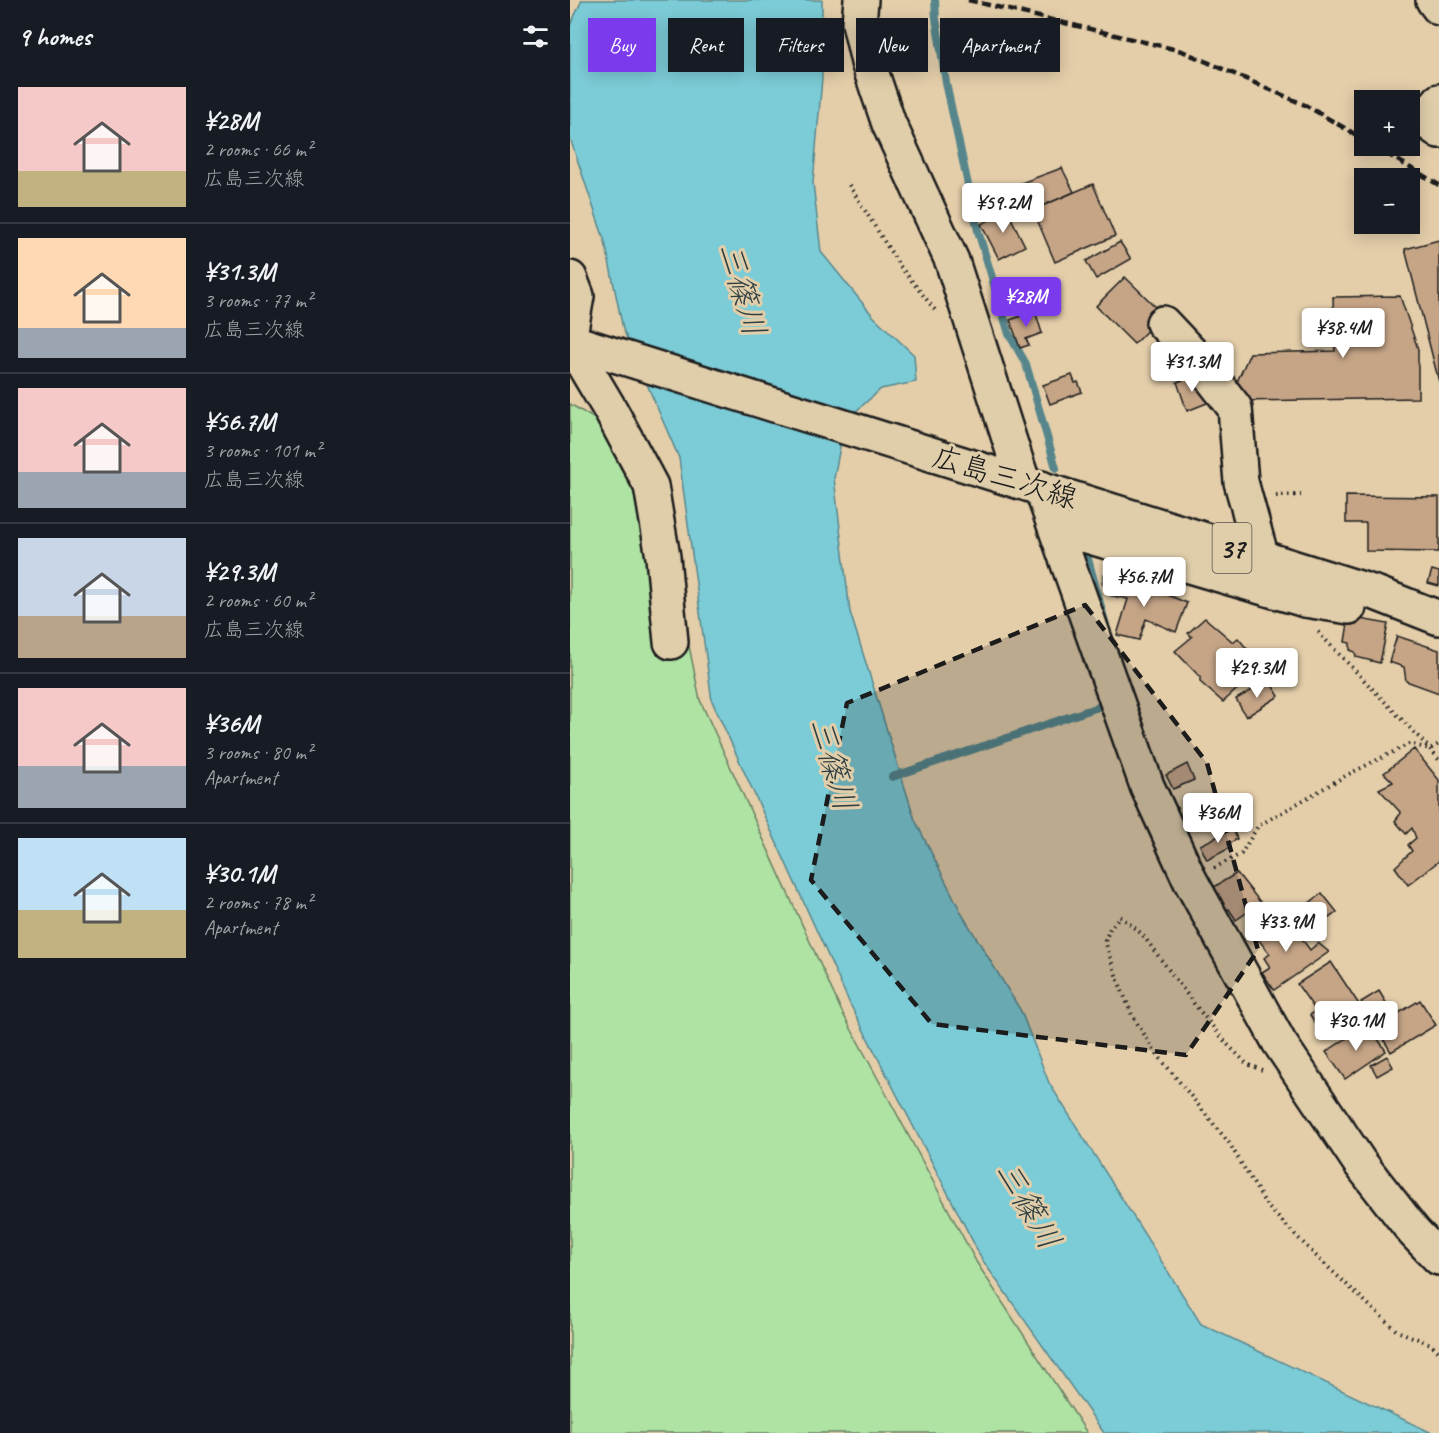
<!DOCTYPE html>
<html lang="en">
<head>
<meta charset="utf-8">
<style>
	:root { --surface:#171b24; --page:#20242c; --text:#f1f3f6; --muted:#9ea1a6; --line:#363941; --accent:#7c3aed }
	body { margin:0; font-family:Caveat,"Klee One",sans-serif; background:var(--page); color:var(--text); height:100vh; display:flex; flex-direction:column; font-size:22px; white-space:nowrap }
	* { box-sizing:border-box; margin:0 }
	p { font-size:20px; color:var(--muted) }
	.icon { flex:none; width:33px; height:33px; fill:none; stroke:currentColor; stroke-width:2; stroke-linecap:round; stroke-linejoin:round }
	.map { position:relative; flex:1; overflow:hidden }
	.side { display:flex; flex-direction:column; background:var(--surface); width:570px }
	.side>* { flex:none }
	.hud { position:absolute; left:18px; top:18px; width:570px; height:54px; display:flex; gap:12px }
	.tools { position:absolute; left:784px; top:90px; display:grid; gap:12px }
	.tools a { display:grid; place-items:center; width:66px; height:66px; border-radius:0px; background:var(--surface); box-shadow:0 3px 15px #0003; font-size:30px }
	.price { position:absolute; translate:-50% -51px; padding:0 14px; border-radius:6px; background:#fff; color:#222; font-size:20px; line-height:39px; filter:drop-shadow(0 2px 3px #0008) }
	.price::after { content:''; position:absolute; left:50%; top:36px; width:18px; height:14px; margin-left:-9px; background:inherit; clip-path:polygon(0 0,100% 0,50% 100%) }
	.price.selected { background:var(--accent); color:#fff }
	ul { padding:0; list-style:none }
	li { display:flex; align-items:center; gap:18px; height:150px; padding:0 18px }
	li+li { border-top:2px solid var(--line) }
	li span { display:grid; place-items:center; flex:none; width:168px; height:120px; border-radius:0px; color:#555 }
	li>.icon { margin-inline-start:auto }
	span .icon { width:72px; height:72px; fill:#fffc; stroke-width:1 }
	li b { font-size:26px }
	h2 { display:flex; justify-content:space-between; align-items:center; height:72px; padding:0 18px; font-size:26px }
	.tag { padding:0 21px; border-radius:0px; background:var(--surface); box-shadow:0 3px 15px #0003; font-size:21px; line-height:54px }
	.tag.selected { background:var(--accent); color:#fff }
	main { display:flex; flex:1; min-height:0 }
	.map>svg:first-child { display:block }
	.green { fill:#afe3a4; stroke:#668060; stroke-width:1.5 }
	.water { fill:#7cccd7; stroke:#56868c; stroke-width:1.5 }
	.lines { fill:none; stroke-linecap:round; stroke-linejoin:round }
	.stream { stroke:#56868c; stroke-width:8 }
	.building { fill:#c6a587; stroke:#1c1c1c; stroke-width:1.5 }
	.minor-casing { stroke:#1c1c1c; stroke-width:38 }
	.major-casing { stroke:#1c1c1c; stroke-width:38 }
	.path { stroke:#1c1c1c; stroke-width:4; stroke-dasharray:1.5 4.5; stroke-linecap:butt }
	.minor { stroke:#e0ceab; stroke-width:33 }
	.major { stroke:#e0ceab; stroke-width:33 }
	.rail { stroke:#1c1c1c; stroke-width:4.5; stroke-dasharray:9 4.5; stroke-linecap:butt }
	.marked { fill:#1c1c1c; fill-opacity:0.2; stroke:#1c1c1c; stroke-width:4.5; stroke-dasharray:12 8; stroke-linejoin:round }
	.labels { text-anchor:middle; stroke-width:6; stroke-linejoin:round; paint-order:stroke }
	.shield { fill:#e0ceab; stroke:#575147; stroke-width:1.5 }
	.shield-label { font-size:28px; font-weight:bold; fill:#1c1c1c }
	.street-label { font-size:30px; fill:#1c1c1c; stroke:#e0ceab }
	.water-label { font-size:32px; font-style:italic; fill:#2f3f41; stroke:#e0ceab }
</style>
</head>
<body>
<main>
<section class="side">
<h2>9 homes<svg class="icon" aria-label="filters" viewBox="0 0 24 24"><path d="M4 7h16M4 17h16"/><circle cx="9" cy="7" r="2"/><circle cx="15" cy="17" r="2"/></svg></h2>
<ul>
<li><span style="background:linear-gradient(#f6c9c9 70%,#c2b280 0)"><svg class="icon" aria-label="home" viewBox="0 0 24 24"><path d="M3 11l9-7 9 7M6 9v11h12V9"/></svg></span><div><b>¥28M</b><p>2 rooms · 66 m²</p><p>広島三次線</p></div></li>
<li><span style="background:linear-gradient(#ffd9b3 75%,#9aa5b1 0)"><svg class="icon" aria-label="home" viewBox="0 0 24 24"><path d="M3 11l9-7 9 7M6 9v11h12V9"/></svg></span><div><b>¥31.3M</b><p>3 rooms · 77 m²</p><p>広島三次線</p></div></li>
<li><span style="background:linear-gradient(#f6c9c9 70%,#9aa5b1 0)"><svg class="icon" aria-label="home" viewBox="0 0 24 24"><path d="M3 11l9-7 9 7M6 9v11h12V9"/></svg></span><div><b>¥56.7M</b><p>3 rooms · 101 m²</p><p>広島三次線</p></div></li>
<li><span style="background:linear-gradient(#c9d6e8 65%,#b9a48a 0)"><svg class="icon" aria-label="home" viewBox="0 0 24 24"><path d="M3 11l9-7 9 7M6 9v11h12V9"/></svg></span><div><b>¥29.3M</b><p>2 rooms · 60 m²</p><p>広島三次線</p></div></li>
<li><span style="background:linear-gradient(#f6c9c9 65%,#9aa5b1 0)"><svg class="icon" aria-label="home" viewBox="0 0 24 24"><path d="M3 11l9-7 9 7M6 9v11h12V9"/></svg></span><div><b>¥36M</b><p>3 rooms · 80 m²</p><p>Apartment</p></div></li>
<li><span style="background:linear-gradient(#bfe0f5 60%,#c2b280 0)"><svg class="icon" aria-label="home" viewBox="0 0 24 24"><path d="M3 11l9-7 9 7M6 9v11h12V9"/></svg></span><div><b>¥30.1M</b><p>2 rooms · 78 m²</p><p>Apartment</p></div></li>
</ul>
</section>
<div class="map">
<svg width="869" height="1433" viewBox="0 0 869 1433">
	<rect width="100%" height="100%" fill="#e4ceaa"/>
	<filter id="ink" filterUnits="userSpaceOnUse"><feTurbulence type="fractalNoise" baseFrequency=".0167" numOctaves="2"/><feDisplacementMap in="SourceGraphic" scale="12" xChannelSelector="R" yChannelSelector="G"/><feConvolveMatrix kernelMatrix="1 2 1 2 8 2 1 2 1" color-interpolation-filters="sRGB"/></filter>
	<g filter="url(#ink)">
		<polygon class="green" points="0,404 53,436 90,503 130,700 271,1010 407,1263 517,1433 0,1433"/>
		<polygon class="water" points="12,0 252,0 252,78 243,183 251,252 303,316 344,355 346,382 311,389 275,421 264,478 280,612 345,820 393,916 451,1011 479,1083 631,1324 862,1433 534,1433 413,1261 280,1004 142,701 109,458 53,329 35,242 0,138 0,26"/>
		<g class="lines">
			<g class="stream">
				<polyline points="365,0 366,18 376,83 408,231 439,334 456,364 486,468"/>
				<polyline points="514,544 536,625"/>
				<polyline points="322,777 540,703"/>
			</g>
		</g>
		<g class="building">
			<polygon points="492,168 504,192 448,217 435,189"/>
			<polygon points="523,184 545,236 485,262 463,210"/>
			<polygon points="434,204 455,246 429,259 411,224 432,214 429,206"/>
			<polygon points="869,240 869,382 835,249"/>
			<polygon points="550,242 561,259 526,279 516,261"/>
			<polygon points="555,277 593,314 564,344 526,306"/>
			<polygon points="830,296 848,349 848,398 672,401 666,384 680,353 765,351 763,297"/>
			<polygon points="465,311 472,333 456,339 459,345 450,348 440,320"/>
			<polygon points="502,375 505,383 508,382 512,392 480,404 473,385"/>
			<polygon points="627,375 637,403 617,411 607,382"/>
			<polygon points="776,496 869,497 869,552 796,551 796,523 776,523"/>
			<polygon points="862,570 869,572 869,586 858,583"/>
			<polygon points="534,575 557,581 558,585 579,592 581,588 617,603 606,632 576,619 569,640 547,635 558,599 539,595 532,583"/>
			<polygon points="779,617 818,624 810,663 786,657 785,652 780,650 780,643 775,642"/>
			<polygon points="635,618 663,642 668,638 683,656 676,661 686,672 653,702 630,682 630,677 605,651 622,637 618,633"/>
			<polygon points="827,636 869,650 869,693 836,681 834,667 819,662"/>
			<polygon points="695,683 702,685 709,696 676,717 666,699"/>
			<polygon points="844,749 869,780 869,861 838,885 825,867 842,851 838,845 846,838 842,828 836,834 825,821 831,813 809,789 823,782 814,773"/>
			<polygon points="617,764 624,780 603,789 596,775"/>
			<polygon points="663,829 667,839 658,844 660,848 637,860 630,845"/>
			<polygon points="667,873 691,903 666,920 659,909 652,910 642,888"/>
			<polygon points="752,893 767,912 747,927 733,908"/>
			<polygon points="704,920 709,924 718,920 740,950 748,943 759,952 704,990 692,972 700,967 694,958 700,954 684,934"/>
			<polygon points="761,962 794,1012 755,1038 740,1015 746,1011 727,984"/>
			<polygon points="809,991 824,1016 850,1000 866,1025 821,1052 791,1002"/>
			<polygon points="798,1024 816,1051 775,1079 756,1052"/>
			<polygon points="817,1056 823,1067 807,1076 801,1065"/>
		</g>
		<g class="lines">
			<defs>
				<g id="minor">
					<polyline points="291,0 289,23 298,62 319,124 382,261 453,482"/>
					<polyline points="863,0 869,8"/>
					<polyline points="869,101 854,120 869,131"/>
					<polyline points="0,278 7,296 0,335"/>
					<polyline points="593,323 626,358 665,408 671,482 692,558"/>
					<polyline points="0,342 41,411 81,486 93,557 101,642"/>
					<polyline points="471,488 577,786 620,880 709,1042 790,1163 844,1232 869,1258"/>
					<polyline points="500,531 735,600"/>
					<polyline points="723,580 735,600 779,607"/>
				</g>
				<polyline id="major" points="0,341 808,594 869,618"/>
			</defs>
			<use href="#minor" class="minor-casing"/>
			<use href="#major" class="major-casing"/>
			<g class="path">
				<polyline points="279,185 329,265 365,310"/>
				<polyline points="706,496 731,495"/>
				<polyline points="748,632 860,749 869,760"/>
				<polyline points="644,868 671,854 688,826 777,775 839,744 860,749 869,744"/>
				<polyline points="692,1070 677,1064 657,1044 625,1005 572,934 550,916 540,928 535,941 547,978 562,1015 586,1053 659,1143 697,1206 747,1257 827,1331 861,1344 869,1352"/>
			</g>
			<use href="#minor" class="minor"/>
			<use href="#major" class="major"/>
			<g class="rail">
				<polyline points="398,0 612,51 735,105 795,140"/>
				<polyline points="804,146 869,185"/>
			</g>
		</g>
	</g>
	<path class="marked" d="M515 605 637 763 688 950 616 1055 362 1024 241 880 277 703Z"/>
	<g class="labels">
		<rect class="shield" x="642.5" y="523" width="39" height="50" rx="4.5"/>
		<g class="shield-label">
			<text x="662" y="558">37</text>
		</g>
		<g class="street-label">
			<text transform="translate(435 477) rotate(17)" y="10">広島三次線</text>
		</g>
		<g class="water-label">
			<text transform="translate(173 289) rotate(74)" y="11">三篠川</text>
			<text transform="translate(264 764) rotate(74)" y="11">三篠川</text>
			<text transform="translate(459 1205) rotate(60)" y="11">三篠川</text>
		</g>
	</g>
</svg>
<div class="tools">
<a>+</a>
<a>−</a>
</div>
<b class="price" style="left:433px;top:234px">¥59.2M</b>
<b class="price selected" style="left:456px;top:328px">¥28M</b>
<b class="price" style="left:773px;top:359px">¥38.4M</b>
<b class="price" style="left:622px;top:393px">¥31.3M</b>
<b class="price" style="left:574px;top:608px">¥56.7M</b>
<b class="price" style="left:687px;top:699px">¥29.3M</b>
<b class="price" style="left:648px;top:844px">¥36M</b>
<b class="price" style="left:716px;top:953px">¥33.9M</b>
<b class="price" style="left:786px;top:1052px">¥30.1M</b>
<div class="hud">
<a class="tag selected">Buy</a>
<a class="tag">Rent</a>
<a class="tag">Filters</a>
<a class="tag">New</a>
<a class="tag">Apartment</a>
</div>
</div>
</main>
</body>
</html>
